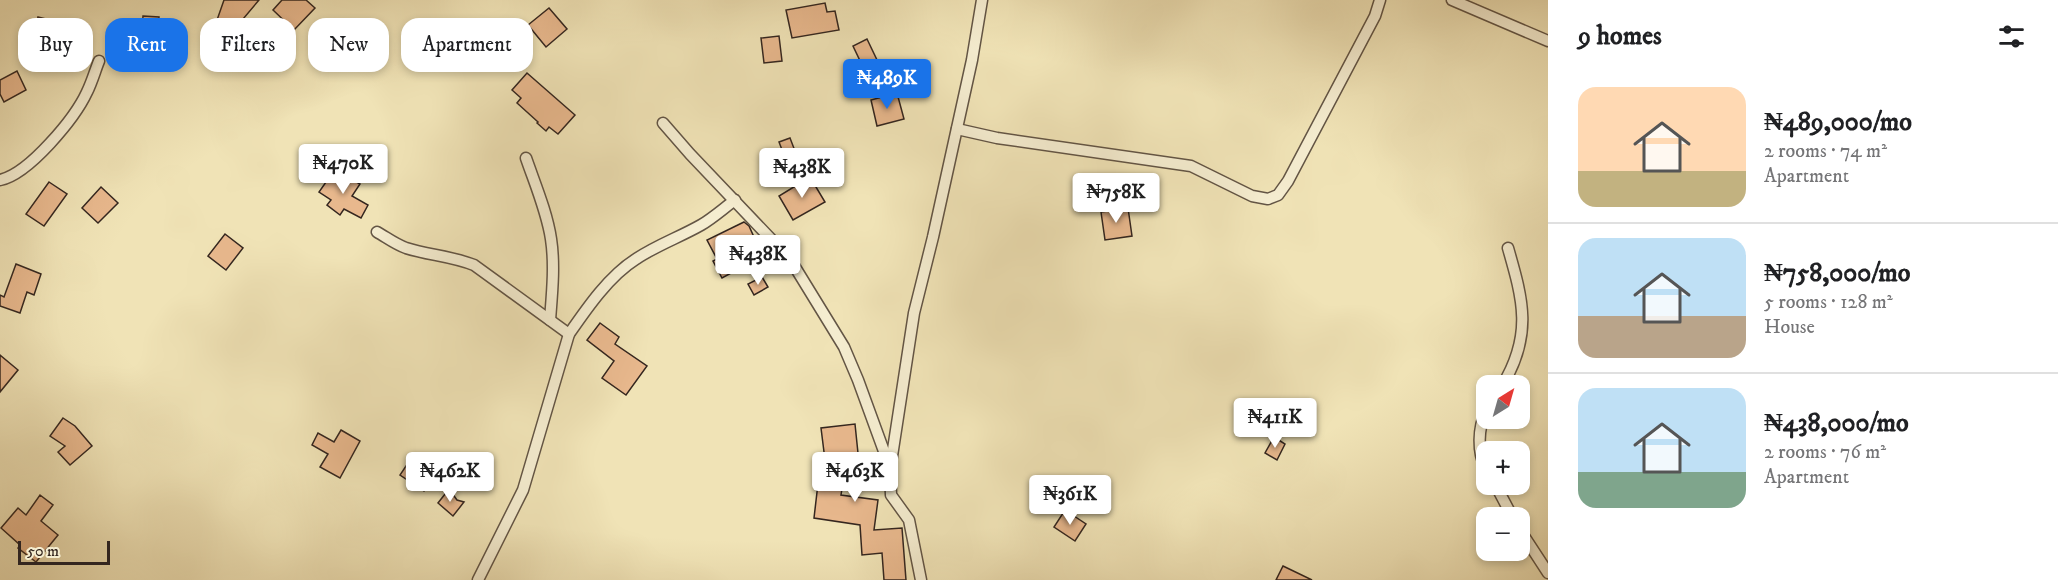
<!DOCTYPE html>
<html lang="en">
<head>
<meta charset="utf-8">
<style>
	:root { --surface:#fff; --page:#f6f6f6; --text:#202124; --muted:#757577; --line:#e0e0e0; --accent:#1a73e8 }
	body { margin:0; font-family:"IM FELL DW Pica",serif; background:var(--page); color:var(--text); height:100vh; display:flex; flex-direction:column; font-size:22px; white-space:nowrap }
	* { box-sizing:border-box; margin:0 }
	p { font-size:20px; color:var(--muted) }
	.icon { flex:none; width:33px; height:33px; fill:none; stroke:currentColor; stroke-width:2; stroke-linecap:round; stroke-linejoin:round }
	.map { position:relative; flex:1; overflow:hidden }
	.panel { display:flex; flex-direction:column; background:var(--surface); width:510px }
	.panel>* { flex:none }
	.banner { position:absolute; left:18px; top:18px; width:570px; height:54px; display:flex; gap:12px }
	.needle { width:39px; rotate:37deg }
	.controls { position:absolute; left:1476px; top:375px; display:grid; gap:12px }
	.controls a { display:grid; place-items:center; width:54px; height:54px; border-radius:12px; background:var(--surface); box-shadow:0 3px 9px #0003; font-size:30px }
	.scale { position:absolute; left:18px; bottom:15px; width:92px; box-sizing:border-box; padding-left:6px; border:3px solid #34261f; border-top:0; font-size:16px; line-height:21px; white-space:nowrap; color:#34261f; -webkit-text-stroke:4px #f5edd0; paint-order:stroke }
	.price { position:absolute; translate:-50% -51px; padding:0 14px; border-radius:6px; background:#fff; color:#222; font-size:20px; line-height:39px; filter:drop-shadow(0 2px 3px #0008) }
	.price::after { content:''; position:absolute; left:50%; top:36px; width:18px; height:14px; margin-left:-9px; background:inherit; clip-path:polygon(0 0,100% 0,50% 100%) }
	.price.on { background:var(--accent); color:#fff }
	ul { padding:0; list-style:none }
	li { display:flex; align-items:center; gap:18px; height:150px; padding:0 30px }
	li+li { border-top:2px solid var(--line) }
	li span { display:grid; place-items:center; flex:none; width:168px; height:120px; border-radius:18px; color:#555 }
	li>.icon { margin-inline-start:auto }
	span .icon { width:72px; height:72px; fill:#fffc; stroke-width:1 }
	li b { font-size:26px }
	h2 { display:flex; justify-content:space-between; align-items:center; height:72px; padding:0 30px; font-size:26px }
	.pill { padding:0 21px; border-radius:18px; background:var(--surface); box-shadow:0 3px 9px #0003; font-size:21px; line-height:54px }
	.pill.on { background:var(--accent); color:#fff }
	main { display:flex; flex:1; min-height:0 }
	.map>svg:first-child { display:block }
	.building { fill:#e8b88d; stroke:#34261f; stroke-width:1.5 }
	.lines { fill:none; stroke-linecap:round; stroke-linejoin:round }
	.minor-casing { stroke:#635545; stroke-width:13 }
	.minor { stroke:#f5edd0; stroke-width:10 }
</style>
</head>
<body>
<main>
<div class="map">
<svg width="1548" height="580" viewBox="0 0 1548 580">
	<rect width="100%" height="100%" fill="#f0e3b6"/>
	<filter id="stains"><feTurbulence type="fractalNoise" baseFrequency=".00333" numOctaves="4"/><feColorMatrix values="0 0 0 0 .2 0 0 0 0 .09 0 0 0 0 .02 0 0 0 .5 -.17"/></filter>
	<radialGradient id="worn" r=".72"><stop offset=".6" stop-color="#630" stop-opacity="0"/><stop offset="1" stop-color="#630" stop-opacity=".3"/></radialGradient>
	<g class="building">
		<polygon points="224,0 259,0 243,19 273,39 271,43 268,42 261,52 241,40 245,33 217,20"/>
		<polygon points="282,0 306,0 315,8 294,30 273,10"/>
		<polygon points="825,3 827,12 835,11 839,30 792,38 786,10"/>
		<polygon points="549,8 567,29 546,47 528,25"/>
		<polygon points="143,16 159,17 157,42 141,41"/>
		<polygon points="38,17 78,27 72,50 58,46 56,53 44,50 47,41 33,38"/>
		<polygon points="779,36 782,61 764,63 761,38"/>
		<polygon points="867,39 877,60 863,67 853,46"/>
		<polygon points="17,71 26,90 4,102 0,94 0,80"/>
		<polygon points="527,73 575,115 558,134 549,127 546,131 537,123 538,122 517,103 521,98 512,90"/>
		<polygon points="897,93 904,119 877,126 871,100"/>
		<polygon points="790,138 795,151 784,155 779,142"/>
		<polygon points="333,172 343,179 346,176 360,184 352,196 368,205 361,218 344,209 340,215 327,205 331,200 319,192"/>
		<polygon points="810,177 825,202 793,220 779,196"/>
		<polygon points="49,182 67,194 44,226 26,214"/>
		<polygon points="101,187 118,203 98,223 82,208"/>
		<polygon points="1128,208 1132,236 1105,240 1101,212"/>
		<polygon points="744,222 749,226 758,246 730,260 735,271 722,278 713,261 717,259 707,240"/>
		<polygon points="225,234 243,248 226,270 208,256"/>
		<polygon points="16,264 41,274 34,295 27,292 20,313 0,306 0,295 4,297"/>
		<polygon points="762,277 768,287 754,295 748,284"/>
		<polygon points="600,323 619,337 615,344 647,366 626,395 602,378 614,361 587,340"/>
		<polygon points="0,355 18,370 0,392"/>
		<polygon points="63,418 75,426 92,446 70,465 58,452 65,446 50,436"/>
		<polygon points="855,424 859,463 846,464 841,495 878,500 874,530 902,528 906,580 884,580 882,553 862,555 860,525 814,518 819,475 827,476 821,428"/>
		<polygon points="341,430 360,441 340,478 320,467 328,454 312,445 318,433 334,442"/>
		<polygon points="1274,437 1285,444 1277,460 1265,453"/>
		<polygon points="414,454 438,471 424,491 400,475"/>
		<polygon points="449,489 457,500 464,502 453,516 438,503"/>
		<polygon points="40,495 53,505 41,521 58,535 36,562 18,548 20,545 1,528 18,508 26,515"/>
		<polygon points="1065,510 1086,524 1075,541 1054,527"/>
		<polygon points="1283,566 1312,580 1276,580"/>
	</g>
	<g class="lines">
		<defs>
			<g id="minor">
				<polyline points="1452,0 1548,41"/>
				<polyline points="663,123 690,154 790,259 844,347 858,380 889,465"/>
				<polyline points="957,129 997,138 1191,166 1252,196 1268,199 1278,195 1288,181 1375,16 1380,0"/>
				<path d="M526 158C535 184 547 212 551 239 555 265 552 294 550 320"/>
				<path d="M0 180C29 174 75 118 87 92 92 82 95 71 99 61"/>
				<path d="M377 232C386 237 395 244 406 248 428 255 451 256 474 265L569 334"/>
				<path d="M1502 386C1533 335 1523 300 1508 248"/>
				<path d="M1486 411C1478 428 1477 452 1486 469"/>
				<polyline points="1495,484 1513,518"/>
				<polyline points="1520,530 1548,573"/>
				<path d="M478 580 523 490 569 334C587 308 609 276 636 259 657 245 680 237 701 225 713 218 724 208 735 200"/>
				<polyline points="921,580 909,520 891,495 890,469 914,313 933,237 972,60 982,0"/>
			</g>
		</defs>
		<use href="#minor" class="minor-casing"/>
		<use href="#minor" class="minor"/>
	</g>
	<rect width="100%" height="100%" filter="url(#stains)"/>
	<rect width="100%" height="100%" fill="url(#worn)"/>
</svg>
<div class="controls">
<a><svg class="needle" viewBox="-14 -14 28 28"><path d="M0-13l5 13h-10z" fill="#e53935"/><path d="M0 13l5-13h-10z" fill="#757577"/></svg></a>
<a>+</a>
<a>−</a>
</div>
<div class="scale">50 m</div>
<b class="price on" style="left:887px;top:110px">₦489K</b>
<b class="price" style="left:343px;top:195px">₦470K</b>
<b class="price" style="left:802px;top:199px">₦438K</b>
<b class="price" style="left:1116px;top:224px">₦758K</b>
<b class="price" style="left:758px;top:286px">₦438K</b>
<b class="price" style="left:1275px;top:449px">₦411K</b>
<b class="price" style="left:450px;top:503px">₦462K</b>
<b class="price" style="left:855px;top:503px">₦463K</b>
<b class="price" style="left:1070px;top:526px">₦361K</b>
<div class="banner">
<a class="pill">Buy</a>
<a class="pill on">Rent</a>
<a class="pill">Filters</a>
<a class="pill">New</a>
<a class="pill">Apartment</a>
</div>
</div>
<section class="panel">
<h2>9 homes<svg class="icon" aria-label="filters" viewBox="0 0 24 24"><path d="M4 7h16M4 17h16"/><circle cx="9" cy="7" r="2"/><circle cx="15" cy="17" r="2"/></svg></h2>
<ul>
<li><span style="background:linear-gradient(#ffd9b3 70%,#c2b280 0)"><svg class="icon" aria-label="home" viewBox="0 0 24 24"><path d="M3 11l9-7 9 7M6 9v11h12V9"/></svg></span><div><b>₦489,000/mo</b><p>2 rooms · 74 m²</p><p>Apartment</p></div></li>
<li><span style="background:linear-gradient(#bfe0f5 65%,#b9a48a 0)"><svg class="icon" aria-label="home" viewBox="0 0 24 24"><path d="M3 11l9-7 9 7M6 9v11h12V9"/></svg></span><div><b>₦758,000/mo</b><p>5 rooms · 128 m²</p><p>House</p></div></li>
<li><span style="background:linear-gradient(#bfe0f5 70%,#7fa58c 0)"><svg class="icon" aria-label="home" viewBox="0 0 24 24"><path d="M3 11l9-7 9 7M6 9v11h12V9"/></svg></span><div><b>₦438,000/mo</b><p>2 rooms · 76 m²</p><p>Apartment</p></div></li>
</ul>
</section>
</main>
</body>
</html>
